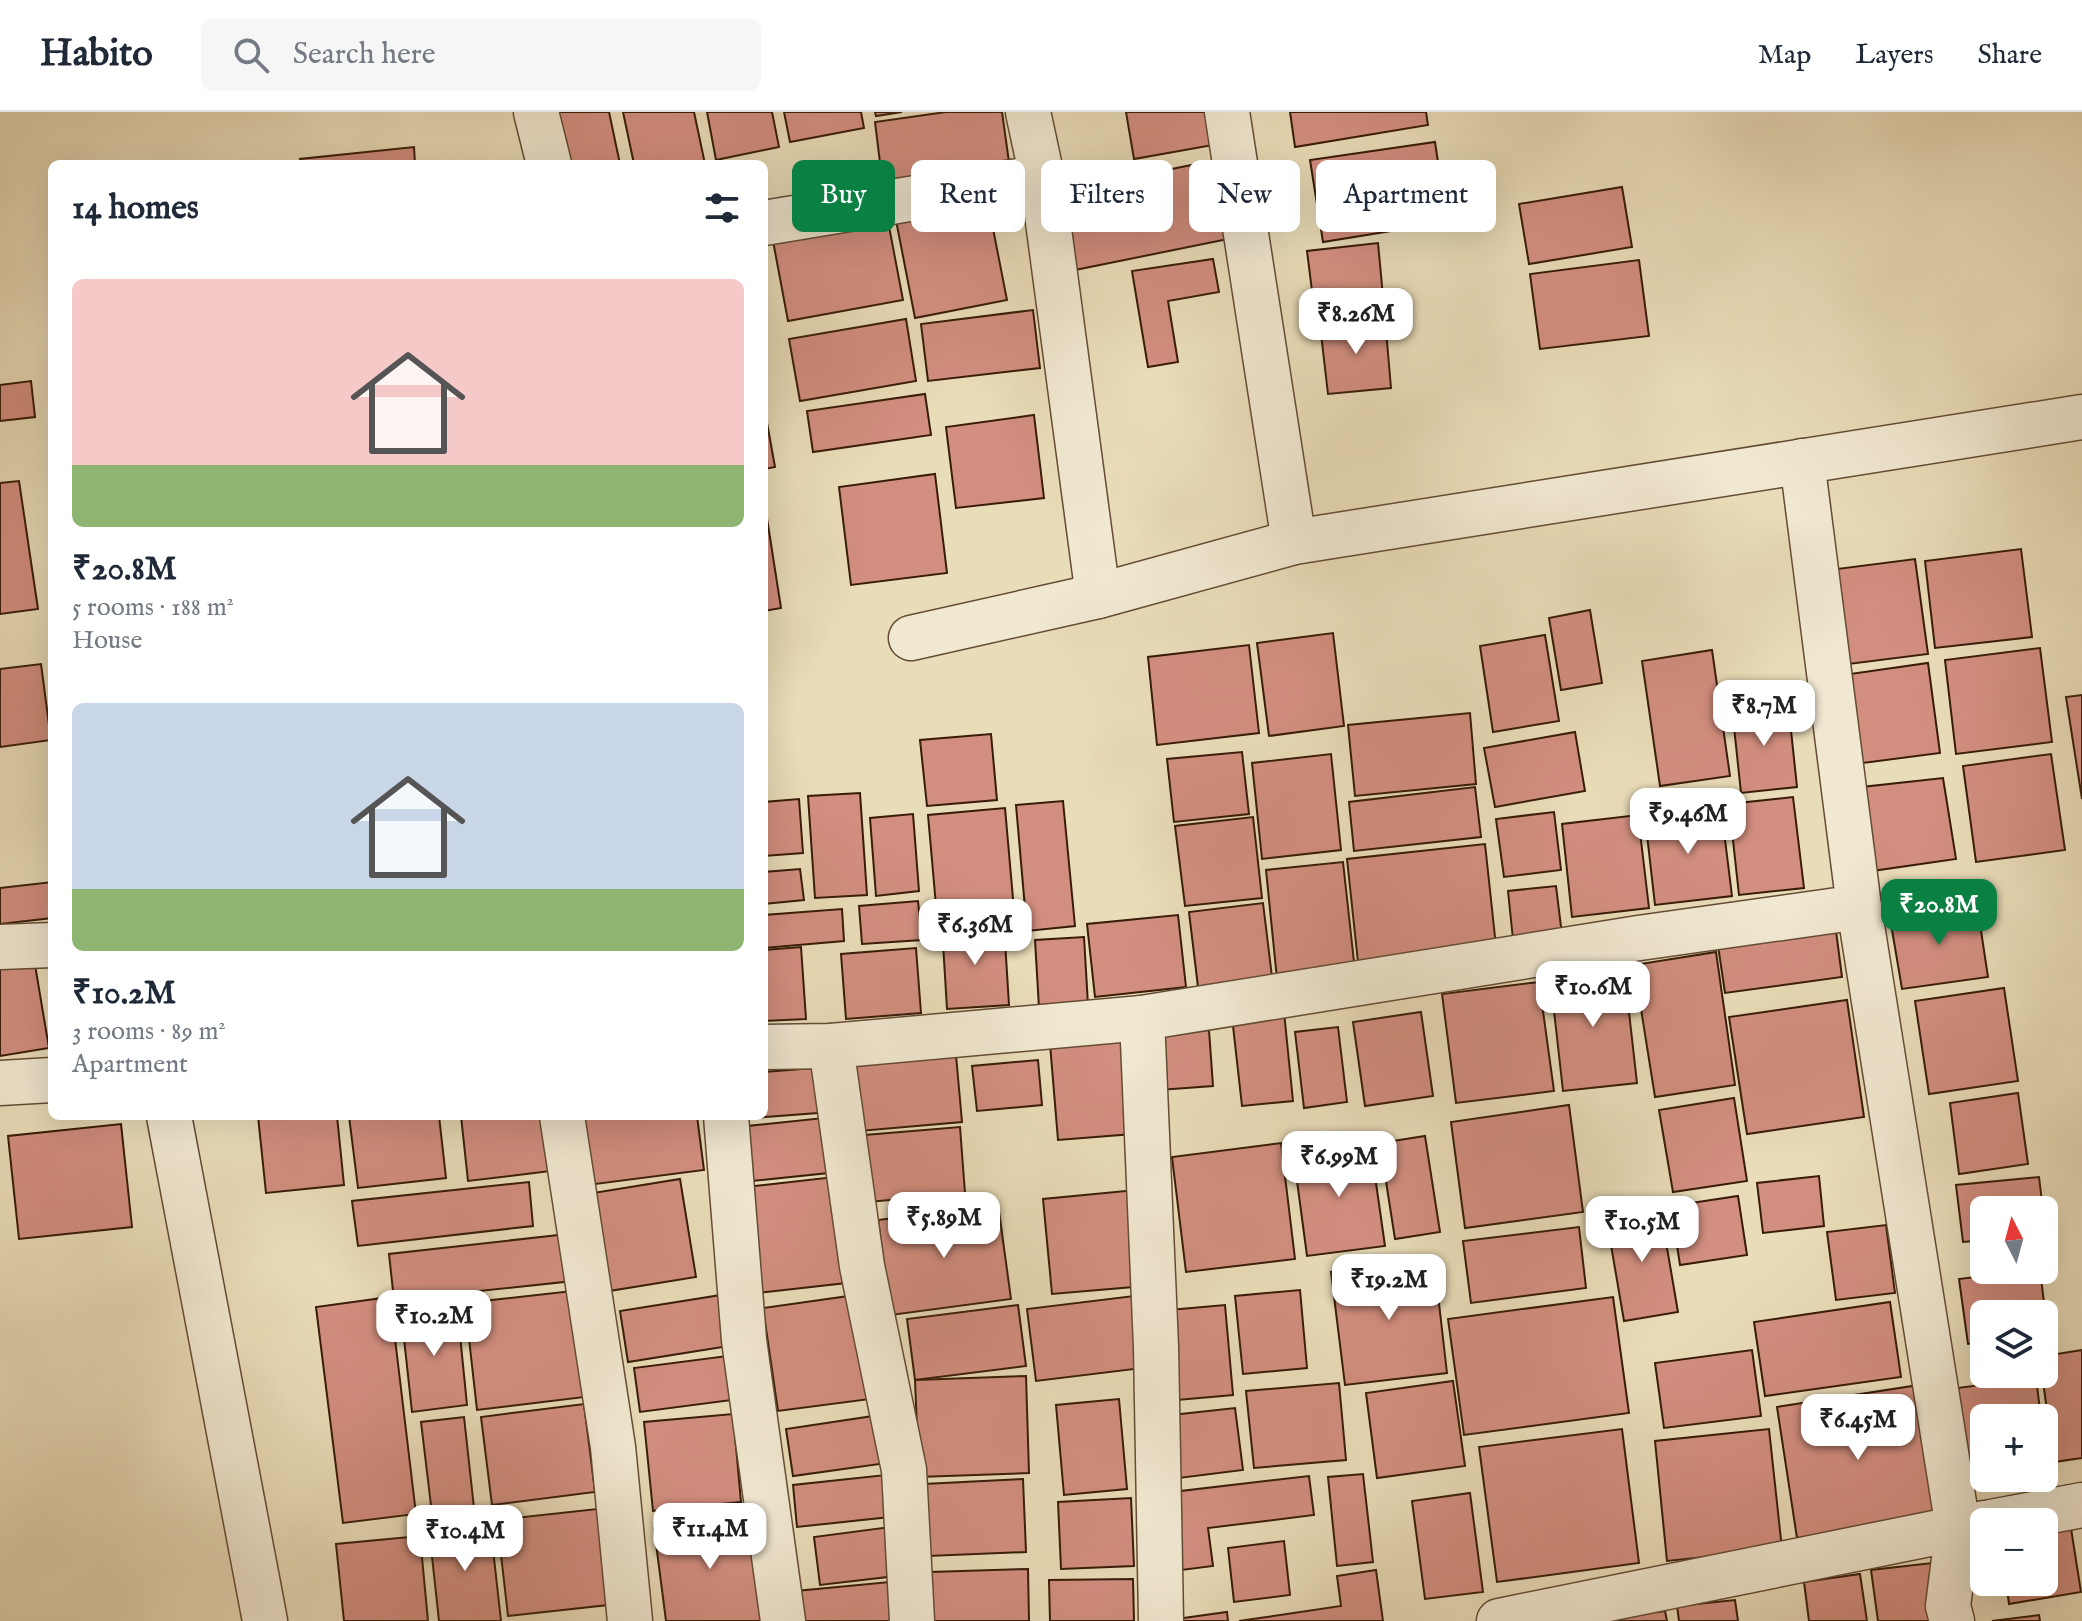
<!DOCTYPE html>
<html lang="en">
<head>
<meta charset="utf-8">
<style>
	:root { --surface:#fff; --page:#f6f6f7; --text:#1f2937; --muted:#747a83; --line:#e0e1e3; --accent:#0b8043 }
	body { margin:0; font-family:"IM FELL English",serif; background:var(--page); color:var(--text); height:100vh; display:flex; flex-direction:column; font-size:30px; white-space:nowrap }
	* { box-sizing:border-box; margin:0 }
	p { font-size:26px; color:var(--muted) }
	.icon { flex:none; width:44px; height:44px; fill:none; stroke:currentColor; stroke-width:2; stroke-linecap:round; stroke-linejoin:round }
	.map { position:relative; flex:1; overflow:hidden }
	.side { position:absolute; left:48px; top:48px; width:720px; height:960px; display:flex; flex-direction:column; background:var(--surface); border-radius:12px; box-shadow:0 8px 32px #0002 }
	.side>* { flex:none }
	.banner { position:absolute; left:792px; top:48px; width:760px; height:72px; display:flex; gap:16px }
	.needle { width:52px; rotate:354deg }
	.fabs { position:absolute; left:1970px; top:1084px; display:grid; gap:16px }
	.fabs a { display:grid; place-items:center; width:88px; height:88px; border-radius:12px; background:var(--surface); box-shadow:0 8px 32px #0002; font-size:40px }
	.price { position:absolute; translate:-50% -68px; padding:0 18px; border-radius:16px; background:#fff; color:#222; font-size:26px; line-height:52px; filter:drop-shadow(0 2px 4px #0008) }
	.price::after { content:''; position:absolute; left:50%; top:48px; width:24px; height:18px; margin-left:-12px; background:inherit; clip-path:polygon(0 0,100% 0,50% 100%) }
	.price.selected { background:var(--accent); color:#fff }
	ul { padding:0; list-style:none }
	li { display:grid; align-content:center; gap:16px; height:424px; padding:0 24px }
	li span { display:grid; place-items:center; height:248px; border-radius:12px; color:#555 }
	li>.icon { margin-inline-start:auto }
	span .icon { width:144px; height:144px; fill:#fffc; stroke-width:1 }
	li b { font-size:34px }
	h2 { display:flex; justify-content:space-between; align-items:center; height:96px; padding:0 24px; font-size:34px }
	.chip { padding:0 28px; border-radius:12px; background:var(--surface); box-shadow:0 8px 32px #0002; font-size:28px; line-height:72px }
	.chip.selected { background:var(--accent); color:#fff }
	header { display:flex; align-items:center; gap:48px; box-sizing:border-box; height:112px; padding:0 40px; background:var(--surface); border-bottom:2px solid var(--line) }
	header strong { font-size:38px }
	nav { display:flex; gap:44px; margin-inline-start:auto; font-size:28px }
	.search { width:560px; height:72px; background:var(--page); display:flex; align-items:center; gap:20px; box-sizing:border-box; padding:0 28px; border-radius:12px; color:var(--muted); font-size:30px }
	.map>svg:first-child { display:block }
	.building { fill:#d28e7f; stroke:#381c08; stroke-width:2 }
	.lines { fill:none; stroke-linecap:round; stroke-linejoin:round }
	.minor-casing { stroke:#644c34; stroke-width:47 }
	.minor { stroke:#f1e8d1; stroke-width:44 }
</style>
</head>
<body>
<header>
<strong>Habito</strong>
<div class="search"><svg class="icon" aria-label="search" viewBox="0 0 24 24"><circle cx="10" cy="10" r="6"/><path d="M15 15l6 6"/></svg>Search here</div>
<nav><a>Map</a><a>Layers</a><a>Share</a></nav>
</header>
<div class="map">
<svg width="2082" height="1509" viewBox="0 0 2082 1509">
	<rect width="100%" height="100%" fill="#e9dcb8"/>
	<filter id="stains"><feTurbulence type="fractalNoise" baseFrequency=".0025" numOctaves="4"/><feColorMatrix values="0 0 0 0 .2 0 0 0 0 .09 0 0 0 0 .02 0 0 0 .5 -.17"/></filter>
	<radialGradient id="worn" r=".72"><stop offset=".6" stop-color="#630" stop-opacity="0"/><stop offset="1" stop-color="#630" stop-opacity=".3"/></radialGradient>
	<g class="building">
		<polygon points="556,0 609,0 620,52 566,52"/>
		<polygon points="623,0 694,0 705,52 634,52"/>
		<polygon points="707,0 772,0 779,35 716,48"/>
		<polygon points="784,0 861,0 864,16 790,30"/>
		<polygon points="875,0 902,0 876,4"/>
		<polygon points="946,0 1002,0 1010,57 883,75 875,10"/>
		<polygon points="1126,0 1207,0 1213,33 1134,47"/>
		<polygon points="1290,0 1426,0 1428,13 1295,35"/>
		<polygon points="1435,30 1447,110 1323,130 1310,48"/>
		<polygon points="414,35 415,52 301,52 300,47"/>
		<polygon points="1216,48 1233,126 1070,159 1054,81"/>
		<polygon points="1622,75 1632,135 1529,152 1519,92"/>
		<polygon points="987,86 1007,188 915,206 895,103"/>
		<polygon points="888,109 903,188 788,209 773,129"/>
		<polygon points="1378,131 1384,195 1315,203 1307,139"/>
		<polygon points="1213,147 1219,180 1168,189 1178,250 1148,255 1132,159"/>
		<polygon points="1639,148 1649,224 1540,237 1530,162"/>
		<polygon points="1033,198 1040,256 928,269 921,212"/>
		<polygon points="1385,206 1391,276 1328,282 1320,213"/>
		<polygon points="906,207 916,269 800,289 789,227"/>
		<polygon points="31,269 35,305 0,309 0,273"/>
		<polygon points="925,282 931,323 813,340 807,299"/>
		<polygon points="764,294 775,355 764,357"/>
		<polygon points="1034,303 1044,386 956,396 946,315"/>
		<polygon points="935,362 947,461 851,473 839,375"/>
		<polygon points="19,369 38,497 0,502 0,371"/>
		<polygon points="766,400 781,496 764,499 764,401"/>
		<polygon points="2021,437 2032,525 1935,536 1925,449"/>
		<polygon points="1915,447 1928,542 1841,553 1829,458"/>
		<polygon points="1590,498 1602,571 1561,578 1549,506"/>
		<polygon points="1333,521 1344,614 1269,624 1257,531"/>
		<polygon points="1545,523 1559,609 1493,620 1480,534"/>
		<polygon points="1249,533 1259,621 1157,633 1148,545"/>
		<polygon points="2040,536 2052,630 1956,642 1945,548"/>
		<polygon points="1712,538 1730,664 1660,674 1642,549"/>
		<polygon points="1928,551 1940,641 1855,652 1843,563"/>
		<polygon points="41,552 51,628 0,635 0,557"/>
		<polygon points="2082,583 2082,687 2066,585"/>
		<polygon points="1788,590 1797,675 1741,681 1732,596"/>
		<polygon points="1470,601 1476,672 1355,684 1348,613"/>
		<polygon points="1575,620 1585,679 1495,695 1484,636"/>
		<polygon points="991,622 997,688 927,694 920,628"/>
		<polygon points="1242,640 1249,702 1174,710 1167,647"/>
		<polygon points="1331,642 1341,738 1262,747 1252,651"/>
		<polygon points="2051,642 2065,738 1976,750 1963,654"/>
		<polygon points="1943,666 1956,747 1872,759 1862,675"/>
		<polygon points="1475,675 1481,725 1354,739 1349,690"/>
		<polygon points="860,681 867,783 815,786 808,684"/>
		<polygon points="1793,685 1804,776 1739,783 1729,692"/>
		<polygon points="799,687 803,741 764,744 764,690"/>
		<polygon points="1063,689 1075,814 1027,819 1016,693"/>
		<polygon points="1721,695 1732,784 1655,793 1645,705"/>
		<polygon points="1005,696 1014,798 937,805 928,703"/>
		<polygon points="1554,700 1561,758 1504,765 1496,707"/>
		<polygon points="913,702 919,779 876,784 870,706"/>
		<polygon points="1638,703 1649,796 1572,805 1562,712"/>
		<polygon points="1253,705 1262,786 1185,794 1175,714"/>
		<polygon points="1485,732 1496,834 1358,850 1347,747"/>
		<polygon points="1343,750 1355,859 1277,867 1266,758"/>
		<polygon points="800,757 804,788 764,792 764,760"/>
		<polygon points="52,770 52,806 0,812 0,776"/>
		<polygon points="1556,774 1563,831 1514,837 1508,779"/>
		<polygon points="918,789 922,828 862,832 859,794"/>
		<polygon points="1263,791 1272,865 1198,875 1189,800"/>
		<polygon points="1977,792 1988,865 1902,877 1890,806"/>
		<polygon points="842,797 844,829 764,836 764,803"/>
		<polygon points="1178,803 1186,875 1095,885 1087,812"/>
		<polygon points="1835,811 1842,865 1725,881 1717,827"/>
		<polygon points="1004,813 1009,893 947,897 942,815"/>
		<polygon points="1084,825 1088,893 1039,896 1035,828"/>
		<polygon points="801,835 806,907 764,909 764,838"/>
		<polygon points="916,836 921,901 846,907 841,842"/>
		<polygon points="1716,840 1735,973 1655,985 1634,853"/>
		<polygon points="33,841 49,936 0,944 0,846"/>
		<polygon points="1624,856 1637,971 1563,979 1550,863"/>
		<polygon points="1539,870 1554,979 1456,991 1442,882"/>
		<polygon points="2004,876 2018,969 1929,982 1915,889"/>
		<polygon points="1847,888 1864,1005 1747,1022 1729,905"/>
		<polygon points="1284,900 1293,989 1242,994 1232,905"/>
		<polygon points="1421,900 1433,984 1365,994 1353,910"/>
		<polygon points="1338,915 1347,990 1304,996 1295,920"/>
		<polygon points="1209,918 1213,974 1159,978 1155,922"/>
		<polygon points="1125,926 1133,1022 1058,1028 1050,932"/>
		<polygon points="956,943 962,1010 848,1020 842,952"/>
		<polygon points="1038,948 1042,993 977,999 972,954"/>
		<polygon points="827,955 831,1000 740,1007 740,1004 764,1004 764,960"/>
		<polygon points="2018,981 2028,1052 1959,1062 1950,991"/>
		<polygon points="1734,986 1747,1069 1673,1080 1659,998"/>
		<polygon points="1569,993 1583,1100 1465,1116 1451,1010"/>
		<polygon points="258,1004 337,1004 344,1073 266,1081"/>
		<polygon points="349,1004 439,1004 446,1066 358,1076"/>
		<polygon points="461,1004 553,1004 559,1058 468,1069"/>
		<polygon points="571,1004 697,1004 704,1058 580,1074"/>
		<polygon points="833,1005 838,1060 743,1070 737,1015"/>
		<polygon points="121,1012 132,1115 19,1127 8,1024"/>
		<polygon points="960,1015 965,1081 858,1091 853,1024"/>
		<polygon points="1425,1024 1440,1120 1395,1127 1380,1031"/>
		<polygon points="1370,1029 1385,1134 1307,1144 1293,1039"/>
		<polygon points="1281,1031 1295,1147 1186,1160 1172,1045"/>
		<polygon points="843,1064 855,1170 749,1182 737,1076"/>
		<polygon points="1819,1064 1824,1114 1763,1121 1757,1071"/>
		<polygon points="2039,1065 2043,1098 1984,1098 1984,1128 1963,1130 1956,1073"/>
		<polygon points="680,1067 696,1165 603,1180 587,1082"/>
		<polygon points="529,1070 533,1114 358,1134 352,1089"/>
		<polygon points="1136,1078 1145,1174 1052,1182 1043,1087"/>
		<polygon points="1738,1084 1747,1143 1680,1153 1671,1094"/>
		<polygon points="998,1092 1011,1187 891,1203 878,1108"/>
		<polygon points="1660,1095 1678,1200 1624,1209 1606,1104"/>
		<polygon points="1886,1113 1895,1181 1836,1188 1827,1120"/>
		<polygon points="1579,1115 1586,1176 1471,1191 1463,1129"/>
		<polygon points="567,1122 573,1169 394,1188 389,1142"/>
		<polygon points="1434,1148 1447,1261 1345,1273 1331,1160"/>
		<polygon points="2030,1158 2040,1158 2048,1223 2044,1223 2044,1202 1984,1202 1984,1230 1968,1232 1959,1167"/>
		<polygon points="581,1178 593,1284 477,1298 465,1191"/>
		<polygon points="1300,1178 1307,1256 1243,1262 1235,1184"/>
		<polygon points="863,1182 878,1286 778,1299 763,1196"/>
		<polygon points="721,1183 729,1234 628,1250 620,1199"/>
		<polygon points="1142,1183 1151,1255 1036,1269 1027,1197"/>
		<polygon points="390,1185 416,1402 343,1411 316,1195"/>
		<polygon points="1613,1185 1629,1301 1464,1323 1448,1207"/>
		<polygon points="1890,1190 1901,1265 1765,1284 1754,1210"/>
		<polygon points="457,1193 467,1293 412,1300 401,1199"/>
		<polygon points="1018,1193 1026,1254 915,1268 907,1207"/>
		<polygon points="1225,1193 1233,1283 1166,1289 1158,1199"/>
		<polygon points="1752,1238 1761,1304 1664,1316 1655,1251"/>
		<polygon points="2082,1238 2082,1346 2054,1350 2042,1262 2044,1262 2044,1244"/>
		<polygon points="727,1244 732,1288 640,1300 634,1256"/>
		<polygon points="1026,1264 1029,1361 919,1365 915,1268"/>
		<polygon points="2036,1266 2041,1306 1984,1306 1984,1361 1960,1364 1949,1277"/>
		<polygon points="1453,1269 1465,1354 1377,1366 1366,1281"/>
		<polygon points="1339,1271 1346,1348 1254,1356 1246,1279"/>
		<polygon points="1919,1273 1938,1406 1797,1426 1777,1295"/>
		<polygon points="1119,1287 1127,1377 1064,1383 1056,1293"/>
		<polygon points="584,1292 595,1380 492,1393 481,1305"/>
		<polygon points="1235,1296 1243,1358 1171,1367 1163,1304"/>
		<polygon points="733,1302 741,1390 653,1399 644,1310"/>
		<polygon points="880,1303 887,1351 793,1364 786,1317"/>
		<polygon points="464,1305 475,1405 433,1410 421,1310"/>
		<polygon points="1622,1317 1639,1451 1497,1470 1479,1335"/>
		<polygon points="1769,1317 1782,1437 1667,1449 1655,1329"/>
		<polygon points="895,1362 899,1404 797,1415 793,1373"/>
		<polygon points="1363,1362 1373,1450 1337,1454 1328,1365"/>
		<polygon points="1309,1364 1314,1403 1208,1416 1213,1454 1174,1459 1164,1381"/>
		<polygon points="1023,1367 1026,1440 928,1444 924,1372"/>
		<polygon points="1470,1381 1483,1480 1425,1487 1412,1389"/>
		<polygon points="1131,1386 1134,1454 1061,1457 1058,1390"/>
		<polygon points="597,1397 608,1493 508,1504 497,1408"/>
		<polygon points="752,1403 765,1509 666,1509 654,1416"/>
		<polygon points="490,1410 501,1509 439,1509 429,1417"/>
		<polygon points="2070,1410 2081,1480 2009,1492 2006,1470 2044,1470 2044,1414"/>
		<polygon points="890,1415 896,1464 820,1473 814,1425"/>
		<polygon points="420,1424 428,1509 344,1509 336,1432"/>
		<polygon points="1284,1429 1290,1483 1234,1490 1228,1436"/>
		<polygon points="1932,1451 1939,1509 1878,1509 1871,1458"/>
		<polygon points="1028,1457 1029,1509 932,1509 930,1460"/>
		<polygon points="1376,1458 1383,1509 1239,1509 1341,1494 1337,1464"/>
		<polygon points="1860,1462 1867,1509 1809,1509 1804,1470"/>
		<polygon points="1133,1467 1134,1509 1050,1509 1049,1468"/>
		<polygon points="900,1469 903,1509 798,1509 796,1479"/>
		<polygon points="1735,1488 1738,1509 1679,1509 1677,1494"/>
		<polygon points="1665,1499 1667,1509 1588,1509"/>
		<polygon points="1227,1500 1228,1509 1177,1509 1176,1507"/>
		<polygon points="2039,1503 2040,1509 1992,1509"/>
	</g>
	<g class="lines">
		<defs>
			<g id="minor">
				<polyline points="536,0 549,52"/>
				<polyline points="1028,0 1042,65 1098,484"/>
				<polyline points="1227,0 1294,430"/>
				<polyline points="764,111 1042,65"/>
				<polyline points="1802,349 1859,795 1958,1416 1948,1494 1952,1509"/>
				<polyline points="911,526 1098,484 1294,430 2082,305"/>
				<polyline points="0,835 52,833"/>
				<polyline points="1142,906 1156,1235 1161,1509"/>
				<polyline points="831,934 862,1154 904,1358 912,1509"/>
				<polyline points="764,935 831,934 1142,906 1639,826 1859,795"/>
				<polyline points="0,971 52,968"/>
				<polyline points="169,1004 265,1509"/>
				<polyline points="562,1004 613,1335 630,1509"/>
				<polyline points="726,1004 744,1228 783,1509"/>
				<polyline points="1991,1410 2082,1393"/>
				<polyline points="1499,1509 1984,1411"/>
			</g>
		</defs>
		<use href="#minor" class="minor-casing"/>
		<use href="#minor" class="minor"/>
	</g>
	<rect width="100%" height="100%" filter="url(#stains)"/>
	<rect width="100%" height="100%" fill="url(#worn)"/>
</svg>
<div class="fabs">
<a><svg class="needle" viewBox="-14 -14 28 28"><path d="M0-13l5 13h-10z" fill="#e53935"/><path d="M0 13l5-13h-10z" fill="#747a83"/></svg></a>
<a><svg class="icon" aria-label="layers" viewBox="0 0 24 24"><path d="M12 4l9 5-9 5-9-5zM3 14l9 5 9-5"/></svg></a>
<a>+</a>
<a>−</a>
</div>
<b class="price" style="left:1356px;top:244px">₹8.26M</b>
<b class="price" style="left:1764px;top:636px">₹8.7M</b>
<b class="price" style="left:1688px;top:744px">₹9.46M</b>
<b class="price selected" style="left:1939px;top:835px">₹20.8M</b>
<b class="price" style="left:975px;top:855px">₹6.36M</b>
<b class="price" style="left:1593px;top:917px">₹10.6M</b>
<b class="price" style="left:1339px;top:1087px">₹6.99M</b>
<b class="price" style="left:944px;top:1148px">₹5.89M</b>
<b class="price" style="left:1642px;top:1152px">₹10.5M</b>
<b class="price" style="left:1389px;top:1210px">₹19.2M</b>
<b class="price" style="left:434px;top:1246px">₹10.2M</b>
<b class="price" style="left:1858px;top:1350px">₹6.45M</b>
<b class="price" style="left:710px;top:1459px">₹11.4M</b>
<b class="price" style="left:465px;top:1461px">₹10.4M</b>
<div class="banner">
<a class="chip selected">Buy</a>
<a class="chip">Rent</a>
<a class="chip">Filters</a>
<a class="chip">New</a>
<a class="chip">Apartment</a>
</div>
<section class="side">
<h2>14 homes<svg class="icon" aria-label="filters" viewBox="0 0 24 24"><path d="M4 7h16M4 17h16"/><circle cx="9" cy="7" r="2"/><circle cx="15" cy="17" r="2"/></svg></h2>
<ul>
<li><span style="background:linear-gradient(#f6c9c9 75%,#8fb573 0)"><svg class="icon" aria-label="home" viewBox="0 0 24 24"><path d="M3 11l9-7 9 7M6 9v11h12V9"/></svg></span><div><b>₹20.8M</b><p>5 rooms · 188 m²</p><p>House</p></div></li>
<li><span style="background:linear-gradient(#c9d6e8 75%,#8fb573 0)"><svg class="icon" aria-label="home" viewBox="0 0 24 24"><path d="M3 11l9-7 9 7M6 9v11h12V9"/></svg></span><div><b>₹10.2M</b><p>3 rooms · 89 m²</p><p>Apartment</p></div></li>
</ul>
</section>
</div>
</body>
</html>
